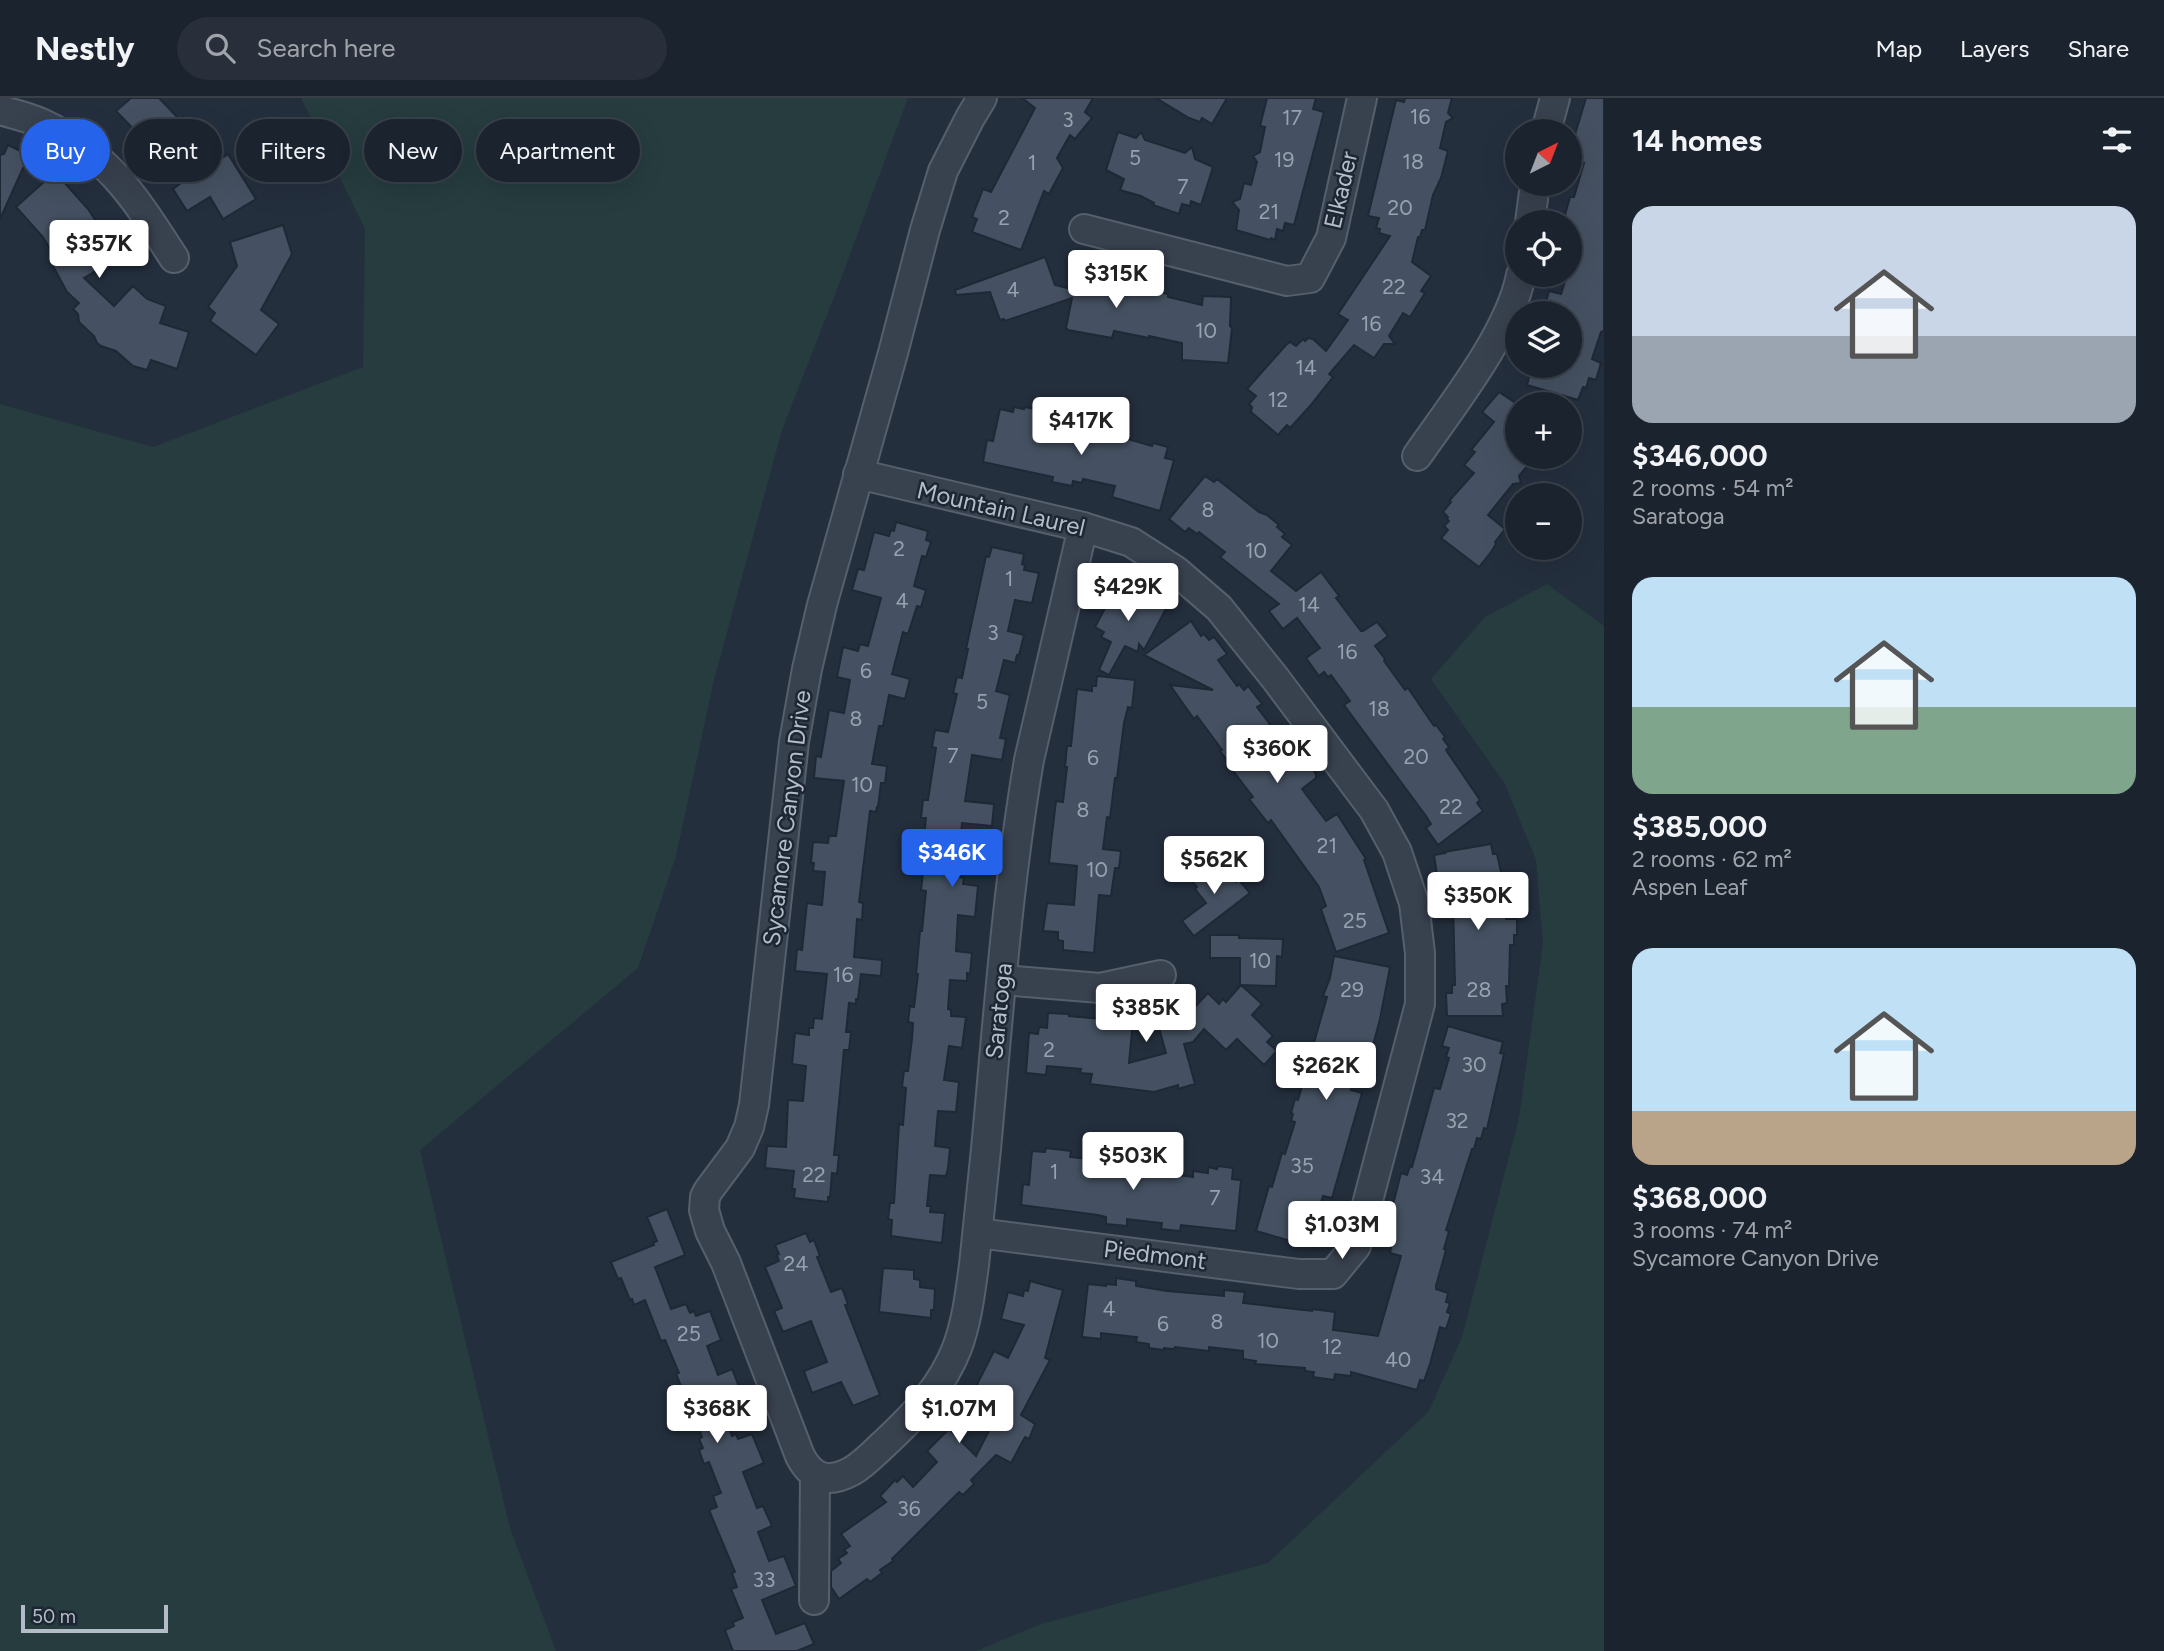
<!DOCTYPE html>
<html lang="en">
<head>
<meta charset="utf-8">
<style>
	:root { --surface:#1b232e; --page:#282f3a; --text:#f1f3f6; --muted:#a0a4aa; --line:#39404a; --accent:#2563eb }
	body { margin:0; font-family:Figtree,sans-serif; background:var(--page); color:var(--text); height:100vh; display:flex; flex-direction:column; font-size:26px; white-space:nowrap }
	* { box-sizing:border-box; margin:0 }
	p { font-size:23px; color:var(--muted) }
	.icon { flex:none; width:38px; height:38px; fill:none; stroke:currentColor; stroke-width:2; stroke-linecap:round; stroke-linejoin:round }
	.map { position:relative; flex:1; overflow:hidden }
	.details { display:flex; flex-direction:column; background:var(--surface); width:560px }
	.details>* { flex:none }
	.guide { position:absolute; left:21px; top:21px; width:665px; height:63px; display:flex; gap:14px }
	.needle { width:46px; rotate:42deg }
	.buttons { position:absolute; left:1505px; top:21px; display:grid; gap:14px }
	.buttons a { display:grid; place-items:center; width:77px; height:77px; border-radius:50%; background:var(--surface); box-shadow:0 7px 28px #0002,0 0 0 2px var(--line); font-size:35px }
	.scale { position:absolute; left:21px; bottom:18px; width:147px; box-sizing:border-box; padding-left:7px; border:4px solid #b4bcc9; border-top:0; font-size:19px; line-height:24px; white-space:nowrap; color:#b4bcc9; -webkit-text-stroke:5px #1d2633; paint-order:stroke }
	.price { position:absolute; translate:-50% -60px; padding:0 16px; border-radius:7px; background:#fff; color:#222; font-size:23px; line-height:46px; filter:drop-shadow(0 2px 4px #0008) }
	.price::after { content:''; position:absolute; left:50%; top:42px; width:21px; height:16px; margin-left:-10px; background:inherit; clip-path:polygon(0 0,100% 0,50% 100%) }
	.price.active { background:var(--accent); color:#fff }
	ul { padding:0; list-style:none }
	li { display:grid; align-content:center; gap:14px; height:371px; padding:0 28px }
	li span { display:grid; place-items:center; height:217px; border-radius:21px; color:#555 }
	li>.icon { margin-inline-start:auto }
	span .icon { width:126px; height:126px; fill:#fffc; stroke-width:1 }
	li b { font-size:30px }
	h2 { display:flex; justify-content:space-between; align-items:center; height:84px; padding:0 28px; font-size:30px }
	.pill { padding:0 24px; border-radius:32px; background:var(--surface); box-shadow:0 7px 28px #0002,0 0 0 2px var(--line); font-size:24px; line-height:63px }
	.pill.active { background:var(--accent); color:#fff }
	header { display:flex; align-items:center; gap:42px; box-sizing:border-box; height:98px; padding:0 35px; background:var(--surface); border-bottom:2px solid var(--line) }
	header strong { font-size:33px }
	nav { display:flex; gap:38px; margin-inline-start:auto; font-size:24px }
	.search { width:490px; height:63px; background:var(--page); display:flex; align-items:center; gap:18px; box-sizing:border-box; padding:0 24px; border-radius:38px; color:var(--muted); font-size:26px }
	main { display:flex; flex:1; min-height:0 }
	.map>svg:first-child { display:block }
	.green { fill:#263c3f }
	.building { fill:#455162; stroke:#1f2835; stroke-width:2 }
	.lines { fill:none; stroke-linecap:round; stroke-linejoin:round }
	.minor-casing { stroke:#565f6c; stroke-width:32 }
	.minor { stroke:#38414e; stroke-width:28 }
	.labels { text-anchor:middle; stroke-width:5; stroke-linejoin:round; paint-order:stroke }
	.number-label { font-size:21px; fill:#98a1af }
	.street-label { font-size:24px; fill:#b4bcc9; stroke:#1d2633 }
</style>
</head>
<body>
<header>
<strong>Nestly</strong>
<div class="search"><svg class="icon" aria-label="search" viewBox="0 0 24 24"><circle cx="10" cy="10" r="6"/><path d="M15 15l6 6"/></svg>Search here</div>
<nav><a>Map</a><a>Layers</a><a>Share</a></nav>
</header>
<main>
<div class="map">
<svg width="1604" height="1553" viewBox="0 0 1604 1553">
	<rect width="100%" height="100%" fill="#242f3e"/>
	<g class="green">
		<polygon points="301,0 908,0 836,194 782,332 714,582 676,758 638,870 420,1052 510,1430 556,1553 0,1553 0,306 153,349 363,269 365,131"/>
		<polygon points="1547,486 1604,528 1604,1553 976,1553 1041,1526 1268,1465 1429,1313 1462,1239 1519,1020 1543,845 1536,762 1505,686 1431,581 1485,519"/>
	</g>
	<g class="building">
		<polygon points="131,0 159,0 180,22 183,19 218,63 228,56 256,101 223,121 210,99 187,113 173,91 181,85 164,64 167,62 148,38 144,42 116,13"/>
		<polygon points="1022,0 1093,0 1085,14 1092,20 1075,41 1070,37 1057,60 1063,70 1049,96 1044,93 1021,152 972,134 977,121 972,119 983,91 991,94 1035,10"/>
		<polygon points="1156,0 1227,0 1212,26 1202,20 1200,24 1189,20"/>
		<polygon points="1267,0 1316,0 1313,11 1324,14 1294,127 1285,125 1283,133 1277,131 1275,142 1271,140 1270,142 1236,132 1239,112 1232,104 1240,101 1244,85 1251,87 1257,64 1253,58 1260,54 1265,29 1260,28"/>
		<polygon points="1405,0 1452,0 1448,15 1453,20 1446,24 1440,50 1448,53 1441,80 1433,97 1425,132 1422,132 1420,139 1418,139 1412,164 1431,178 1421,193 1425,195 1410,219 1403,215 1389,238 1395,246 1384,246 1374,260 1354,247 1329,276 1333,279 1310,308 1290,330 1287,327 1278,337 1251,314 1252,309 1249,306 1256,298 1247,291 1286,247 1290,244 1296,248 1303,241 1305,243 1308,240 1313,241 1326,253 1348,222 1338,216 1390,138 1379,135 1380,131 1376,130 1379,120 1368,118 1396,2 1404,4"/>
		<polygon points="1586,0 1604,0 1604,233 1601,234 1592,261 1601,265 1596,282 1589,280 1586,290 1583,289 1578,302 1527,287 1532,268 1570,268 1570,215 1543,215 1549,193 1561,196 1567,177 1570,177 1570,124 1563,124 1570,99 1574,99 1584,65 1578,63 1581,56 1570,53"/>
		<polygon points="1118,34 1136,40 1141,34 1145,42 1185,55 1192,49 1195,61 1213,69 1201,107 1191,103 1190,108 1182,106 1179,116 1153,107 1154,105 1141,98 1120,92 1124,81 1106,72"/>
		<polygon points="8,47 29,57 0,121 0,57 4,56"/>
		<polygon points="55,74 88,111 111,146 118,145 120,164 110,165 84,180 114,208 133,188 147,201 166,208 160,225 189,234 177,271 151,262 147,272 133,268 116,253 101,248 97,245 94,238 79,224 78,216 73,211 79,205 67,194 53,168 55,160 43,139 16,109"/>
		<polygon points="283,127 292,156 261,212 279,226 256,257 210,223 215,215 208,209 237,168 230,144"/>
		<polygon points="1045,159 1055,187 1083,194 1084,191 1093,193 1096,183 1129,191 1133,178 1160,187 1159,194 1168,196 1168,199 1202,207 1203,198 1231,199 1230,228 1232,230 1228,265 1182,262 1182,245 1149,238 1149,240 1114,233 1112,240 1068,232 1066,230 1072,200 1005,223 1004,221 1000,222 990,194 956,197 955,192"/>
		<polygon points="1499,294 1517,306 1517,359 1526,359 1531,363 1519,378 1521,385 1513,386 1488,417 1505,431 1495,444 1496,446 1491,454 1479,469 1441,440 1448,432 1444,428 1449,423 1447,421 1448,419 1443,414 1451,404 1449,403 1474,375 1464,367 1475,354 1471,352 1494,324 1482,314"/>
		<polygon points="1014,309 1024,311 1025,309 1040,312 1038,323 1073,331 1074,327 1093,330 1111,334 1111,336 1152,348 1153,345 1168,349 1165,360 1174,362 1160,413 1112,399 1115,388 1083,381 1082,385 1073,383 1072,388 1052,384 1053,379 983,364 987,342 993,343 1000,311 1013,314"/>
		<polygon points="1205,378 1214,384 1217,381 1259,414 1267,417 1279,427 1277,429 1285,436 1282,439 1292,447 1271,473 1296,493 1321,474 1339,498 1336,500 1361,533 1363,533 1377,524 1388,538 1375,548 1385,561 1384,563 1405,592 1408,590 1434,628 1436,627 1445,639 1443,641 1449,649 1446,652 1480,702 1477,705 1483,713 1438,747 1426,730 1431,726 1426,718 1344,607 1350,603 1331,577 1328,579 1324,574 1319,578 1306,560 1320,550 1297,520 1283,531 1269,513 1279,506 1220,459 1225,454 1199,434 1197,436 1189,430 1185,434 1169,421"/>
		<polygon points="896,424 928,433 926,442 931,444 926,459 922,458 914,488 926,492 921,509 917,508 908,536 903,534 892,576 910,581 905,601 889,597 883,628 879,628 872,666 887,668 885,685 881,685 878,709 877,709 876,714 870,713 859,804 863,805 862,822 857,821 854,859 882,862 881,878 861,876 858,901 856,901 856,906 849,905 846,934 851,934 849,952 844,952 834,1057 839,1057 837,1076 832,1075 830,1099 828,1099 828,1104 794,1100 795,1091 792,1091 794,1073 765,1070 767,1048 786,1049 788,1002 803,1003 806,968 792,966 795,935 809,937 809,930 813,930 814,920 822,921 827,876 795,873 797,851 802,852 807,805 822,807 825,774 813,773 814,765 811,765 813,744 828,745 829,738 836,738 844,683 814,680 816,658 821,659 829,612 844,615 850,582 837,579 843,549 858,553 860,546 868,548 881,500 852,492 858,471 864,472 874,434 889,438 891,432 894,433"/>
		<polygon points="992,449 1024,456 1022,466 1025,467 1024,472 1039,475 1032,505 1015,502 1008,533 1024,537 1019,557 1017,557 1015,565 1004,562 996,593 1010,597 1000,640 1006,641 1002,662 972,657 965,703 994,706 992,728 962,725 958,769 961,770 960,779 964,780 963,786 978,788 975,819 958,817 956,853 972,855 970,876 967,875 967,883 950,882 948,911 951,912 951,918 966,919 962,950 949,948 944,982 959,984 956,1014 938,1013 935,1048 950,1050 948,1070 946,1078 930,1077 927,1108 931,1108 930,1114 945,1115 942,1145 891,1138 892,1122 888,1121 890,1105 894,1105 899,1026 903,1027 906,990 902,989 904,973 908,973 912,941 913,925 908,924 910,908 914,909 918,876 916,876 920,833 922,833 926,793 921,792 926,750 923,750 926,720 921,720 923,702 928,702 936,650 932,649 935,632 948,634 957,596 953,595 957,579 962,580 968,551 966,551 986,458 989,459"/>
		<polygon points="1119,484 1167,509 1144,552 1139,546 1138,554 1125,548 1109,577 1099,572 1111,544 1101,539 1104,534 1095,529"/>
		<polygon points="1191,523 1201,538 1204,536 1209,542 1214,539 1227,556 1218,562 1237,588 1239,586 1244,592 1248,588 1262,606 1257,609 1278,637 1299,664 1302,661 1306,663 1316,676 1316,680 1302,691 1326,723 1337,716 1366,761 1364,762 1389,835 1336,854 1321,811 1326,808 1319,789 1271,722 1268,725 1249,701 1253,699 1226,664 1227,662 1220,653 1222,652 1197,618 1194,621 1170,587 1213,592 1144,557"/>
		<polygon points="1097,578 1135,582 1132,610 1128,609 1124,625 1117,680 1115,680 1110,720 1107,719 1103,751 1121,753 1119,770 1115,770 1111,798 1099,797 1094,855 1063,852 1063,843 1058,842 1058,834 1043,833 1047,805 1074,807 1077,768 1049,765 1051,745 1056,703 1063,704 1067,669 1065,669 1067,648 1071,648 1077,591 1092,593 1092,588 1096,588"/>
		<polygon points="1491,746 1493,756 1497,756 1501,774 1506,799 1506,821 1517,821 1517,837 1514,837 1514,847 1510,847 1509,888 1506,888 1507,905 1502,906 1503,918 1447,918 1446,895 1452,895 1452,887 1455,887 1453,803 1450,785 1446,786 1445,776 1437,777 1434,757 1445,755 1444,754"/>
		<polygon points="1217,762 1220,766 1221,765 1236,784 1239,782 1250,795 1194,838 1182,823 1206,805 1195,791 1197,789 1191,782"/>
		<polygon points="1210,837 1239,837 1239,840 1283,841 1282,859 1277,858 1276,888 1240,887 1240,860 1210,860"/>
		<polygon points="1334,858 1390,869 1380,921 1371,955 1366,954 1363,963 1360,962 1351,992 1362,995 1332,1100 1323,1098 1314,1129 1320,1131 1315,1150 1256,1133 1269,1088 1272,1089 1282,1055 1285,1056 1295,1024 1291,1023 1293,1016 1291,1015 1295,1001 1298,1002 1308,967 1304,965 1309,947 1313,948 1327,899 1323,898 1330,880"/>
		<polygon points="1241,887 1262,906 1252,917 1273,938 1267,944 1277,953 1264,967 1237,941 1226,952 1204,931 1193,944 1184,946 1195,986 1178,991 1178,987 1154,994 1090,986 1092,976 1080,975 1081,971 1047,968 1046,977 1026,975 1029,935 1038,936 1039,929 1047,930 1048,915 1069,916 1069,918 1102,921 1103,919 1133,923 1129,965 1166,955 1157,923 1189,915 1208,895 1219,906 1223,901 1226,904"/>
		<polygon points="1448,928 1503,944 1500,955 1504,956 1487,1031 1484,1030 1481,1041 1477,1040 1474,1051 1472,1051 1446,1132 1449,1133 1444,1151 1446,1152 1436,1188 1436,1191 1448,1195 1446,1204 1450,1205 1447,1214 1451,1216 1446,1231 1440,1229 1430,1266 1424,1283 1420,1282 1417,1292 1351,1274 1351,1278 1335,1276 1334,1282 1313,1279 1314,1274 1305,1273 1305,1270 1255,1266 1256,1263 1243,1261 1243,1253 1209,1249 1209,1253 1175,1249 1174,1251 1164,1250 1164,1252 1149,1250 1149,1246 1136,1244 1137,1239 1101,1235 1101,1241 1082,1239 1088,1186 1106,1188 1106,1186 1116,1187 1116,1180 1136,1183 1136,1188 1167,1193 1224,1198 1224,1192 1245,1194 1243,1205 1312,1213 1312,1211 1335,1214 1333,1232 1378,1238 1401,1158 1390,1155 1395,1128 1388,1126 1401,1075 1407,1077 1410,1068 1412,1069 1434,990 1440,991 1449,960 1446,959 1449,950 1442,948"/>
		<polygon points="1046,1050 1071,1053 1070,1059 1158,1069 1157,1074 1193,1079 1193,1073 1208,1075 1208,1069 1217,1071 1218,1068 1233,1070 1232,1081 1241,1082 1236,1133 1181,1127 1180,1133 1161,1131 1162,1125 1127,1121 1127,1128 1106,1126 1106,1119 1098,1117 1021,1107 1023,1086 1029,1087 1032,1053 1045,1054"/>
		<polygon points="667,1111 685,1157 655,1169 671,1211 686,1206 690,1215 694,1213 696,1218 710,1213 721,1242 707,1248 718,1277 732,1271 740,1291 738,1292 741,1300 721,1308 732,1338 736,1336 738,1341 752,1336 764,1365 743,1374 757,1410 763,1408 772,1428 758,1434 769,1463 784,1458 796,1488 762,1502 776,1536 805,1525 814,1546 797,1553 733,1553 725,1532 734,1528 733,1524 743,1520 731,1491 737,1489 732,1475 735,1474 709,1412 717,1409 713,1398 721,1395 709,1364 704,1366 699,1352 703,1350 699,1341 702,1339 676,1276 679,1275 665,1242 661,1243 645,1202 634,1207 632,1201 630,1202 621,1180 618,1181 611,1164 654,1147 653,1145 657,1143 647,1119"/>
		<polygon points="806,1135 810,1144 814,1142 820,1158 817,1159 831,1194 842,1190 848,1206 845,1207 880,1297 853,1308 841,1284 812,1295 804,1273 827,1264 811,1223 783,1234 774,1213 782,1210 765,1169 779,1163 777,1157 779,1156 775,1147"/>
		<polygon points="883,1170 914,1172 914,1181 920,1182 920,1189 935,1191 934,1212 931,1212 931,1220 879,1214"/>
		<polygon points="1030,1183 1063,1192 1045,1260 1050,1262 1021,1317 1035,1326 1029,1341 1025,1339 1011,1365 996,1357 971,1382 974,1386 963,1397 959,1394 892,1461 893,1463 880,1472 882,1475 870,1484 867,1481 839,1501 831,1489 831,1473 841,1465 838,1461 847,1455 844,1452 850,1448 841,1436 886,1404 880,1398 895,1382 897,1384 903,1378 913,1389 937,1364 927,1353 949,1331 976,1358 993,1325 965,1310 994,1253 1008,1260 1024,1227 1001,1221 1008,1194 1023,1198 1024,1192 1028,1193"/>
	</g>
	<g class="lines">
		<defs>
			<g id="minor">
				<path d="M982 0 970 20 943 73 925 132 893 255 822 507 807 571 794 644 754 1007 749 1029 740 1050 708 1093 705 1099 704 1112 710 1133 726 1165 800 1358C812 1381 828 1386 852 1373 864 1366 874 1355 884 1346 914 1318 942 1289 957 1250 967 1223 970 1196 974 1167 978 1129 982 1090 986 1051 998 922 1007 791 1029 662L1083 429"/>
				<path d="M0 12C13 16 28 19 41 25 109 56 135 100 174 160"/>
				<polyline points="1546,33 1555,0"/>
				<polyline points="1530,124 1535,86"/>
				<polyline points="1084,131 1287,183 1310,180 1331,140 1362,0"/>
				<path d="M1417 358C1451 309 1510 235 1521 177"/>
				<polyline points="858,376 1083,429 1131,444 1176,473 1219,510 1275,580 1374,712 1397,754 1414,805 1420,855 1420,906 1356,1148 1333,1176 1299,1176 978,1135"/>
				<polyline points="1002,882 1100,890 1161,877"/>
				<polyline points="814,1502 815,1378"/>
			</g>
		</defs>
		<use href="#minor" class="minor-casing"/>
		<use href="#minor" class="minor"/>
	</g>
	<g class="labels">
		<g class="number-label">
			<text x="1420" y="26">16</text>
			<text x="1292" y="27">17</text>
			<text x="1068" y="29">3</text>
			<text x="1135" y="67">5</text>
			<text x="1284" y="69">19</text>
			<text x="1413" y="71">18</text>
			<text x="1032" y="72">1</text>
			<text x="1183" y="96">7</text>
			<text x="1400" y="117">20</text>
			<text x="1269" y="121">21</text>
			<text x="1004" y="127">2</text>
			<text x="1394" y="196">22</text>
			<text x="1013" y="199">4</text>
			<text x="1371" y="233">16</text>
			<text x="1206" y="240">10</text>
			<text x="1306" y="277">14</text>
			<text x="1278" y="309">12</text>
			<text x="1208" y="419">8</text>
			<text x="899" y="458">2</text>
			<text x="1256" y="460">10</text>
			<text x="1009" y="488">1</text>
			<text x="902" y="510">4</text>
			<text x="1309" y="514">14</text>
			<text x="993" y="542">3</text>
			<text x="1347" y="561">16</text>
			<text x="866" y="580">6</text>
			<text x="982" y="611">5</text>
			<text x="1379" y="618">18</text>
			<text x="856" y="628">8</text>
			<text x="953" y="665">7</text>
			<text x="1416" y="666">20</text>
			<text x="1093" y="667">6</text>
			<text x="862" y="694">10</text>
			<text x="1451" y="716">22</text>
			<text x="1083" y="719">8</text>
			<text x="1327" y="755">21</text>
			<text x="1097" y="779">10</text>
			<text x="1355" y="830">25</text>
			<text x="1260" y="870">10</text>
			<text x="843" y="884">16</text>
			<text x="1352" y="899">29</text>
			<text x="1479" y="899">28</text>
			<text x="1049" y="959">2</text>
			<text x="1474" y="974">30</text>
			<text x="1457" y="1030">32</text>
			<text x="1302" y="1075">35</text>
			<text x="1054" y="1081">1</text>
			<text x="814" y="1084">22</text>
			<text x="1432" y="1086">34</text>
			<text x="1215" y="1107">7</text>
			<text x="796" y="1173">24</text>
			<text x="1109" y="1218">4</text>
			<text x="1217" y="1231">8</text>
			<text x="1163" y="1233">6</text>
			<text x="689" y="1243">25</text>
			<text x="1268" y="1250">10</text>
			<text x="1332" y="1256">12</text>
			<text x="1398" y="1269">40</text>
			<text x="909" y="1418">36</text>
			<text x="764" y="1489">33</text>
		</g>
		<g class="street-label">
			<text transform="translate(1341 92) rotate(-77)" y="8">Elkader</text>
			<text transform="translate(1001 411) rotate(13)" y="8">Mountain Laurel</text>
			<text transform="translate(787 720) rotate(-83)" y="8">Sycamore Canyon Drive</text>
			<text transform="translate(999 913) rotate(-84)" y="8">Saratoga</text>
			<text transform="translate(1155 1157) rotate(7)" y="8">Piedmont</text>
		</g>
	</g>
</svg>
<div class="buttons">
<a><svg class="needle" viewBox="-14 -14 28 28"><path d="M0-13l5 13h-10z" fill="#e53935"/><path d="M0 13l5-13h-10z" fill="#a0a4aa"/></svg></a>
<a><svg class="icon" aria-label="locate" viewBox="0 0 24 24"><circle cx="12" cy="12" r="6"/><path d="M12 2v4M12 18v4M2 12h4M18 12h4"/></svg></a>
<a><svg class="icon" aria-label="layers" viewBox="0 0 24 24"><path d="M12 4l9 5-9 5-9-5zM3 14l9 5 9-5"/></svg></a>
<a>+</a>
<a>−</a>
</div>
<div class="scale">50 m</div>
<b class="price" style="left:99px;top:182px">$357K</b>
<b class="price" style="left:1116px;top:212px">$315K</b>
<b class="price" style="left:1081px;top:359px">$417K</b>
<b class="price" style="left:1128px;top:525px">$429K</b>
<b class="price" style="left:1277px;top:687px">$360K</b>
<b class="price active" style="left:952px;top:791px">$346K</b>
<b class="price" style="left:1214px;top:798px">$562K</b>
<b class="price" style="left:1478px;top:834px">$350K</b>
<b class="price" style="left:1146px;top:946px">$385K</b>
<b class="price" style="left:1326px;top:1004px">$262K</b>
<b class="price" style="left:1133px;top:1094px">$503K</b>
<b class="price" style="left:1342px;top:1163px">$1.03M</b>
<b class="price" style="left:717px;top:1347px">$368K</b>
<b class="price" style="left:959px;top:1347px">$1.07M</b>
<div class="guide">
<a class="pill active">Buy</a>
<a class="pill">Rent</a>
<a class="pill">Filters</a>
<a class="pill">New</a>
<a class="pill">Apartment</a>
</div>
</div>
<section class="details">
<h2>14 homes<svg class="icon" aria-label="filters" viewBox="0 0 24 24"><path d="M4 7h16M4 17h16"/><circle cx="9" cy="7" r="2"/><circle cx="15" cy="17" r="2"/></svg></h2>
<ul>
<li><span style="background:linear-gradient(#c9d6e8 60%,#9aa5b1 0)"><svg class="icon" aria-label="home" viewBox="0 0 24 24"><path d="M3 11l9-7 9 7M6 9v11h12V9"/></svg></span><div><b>$346,000</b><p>2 rooms · 54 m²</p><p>Saratoga</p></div></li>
<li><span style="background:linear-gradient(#bfe0f5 60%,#7fa58c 0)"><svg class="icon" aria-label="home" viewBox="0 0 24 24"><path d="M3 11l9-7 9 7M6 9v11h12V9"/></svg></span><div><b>$385,000</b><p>2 rooms · 62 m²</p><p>Aspen Leaf</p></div></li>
<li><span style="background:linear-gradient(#bfe0f5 75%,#b9a48a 0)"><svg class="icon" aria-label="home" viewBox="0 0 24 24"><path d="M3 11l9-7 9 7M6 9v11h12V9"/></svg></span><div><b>$368,000</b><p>3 rooms · 74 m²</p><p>Sycamore Canyon Drive</p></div></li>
</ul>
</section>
</main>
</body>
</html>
